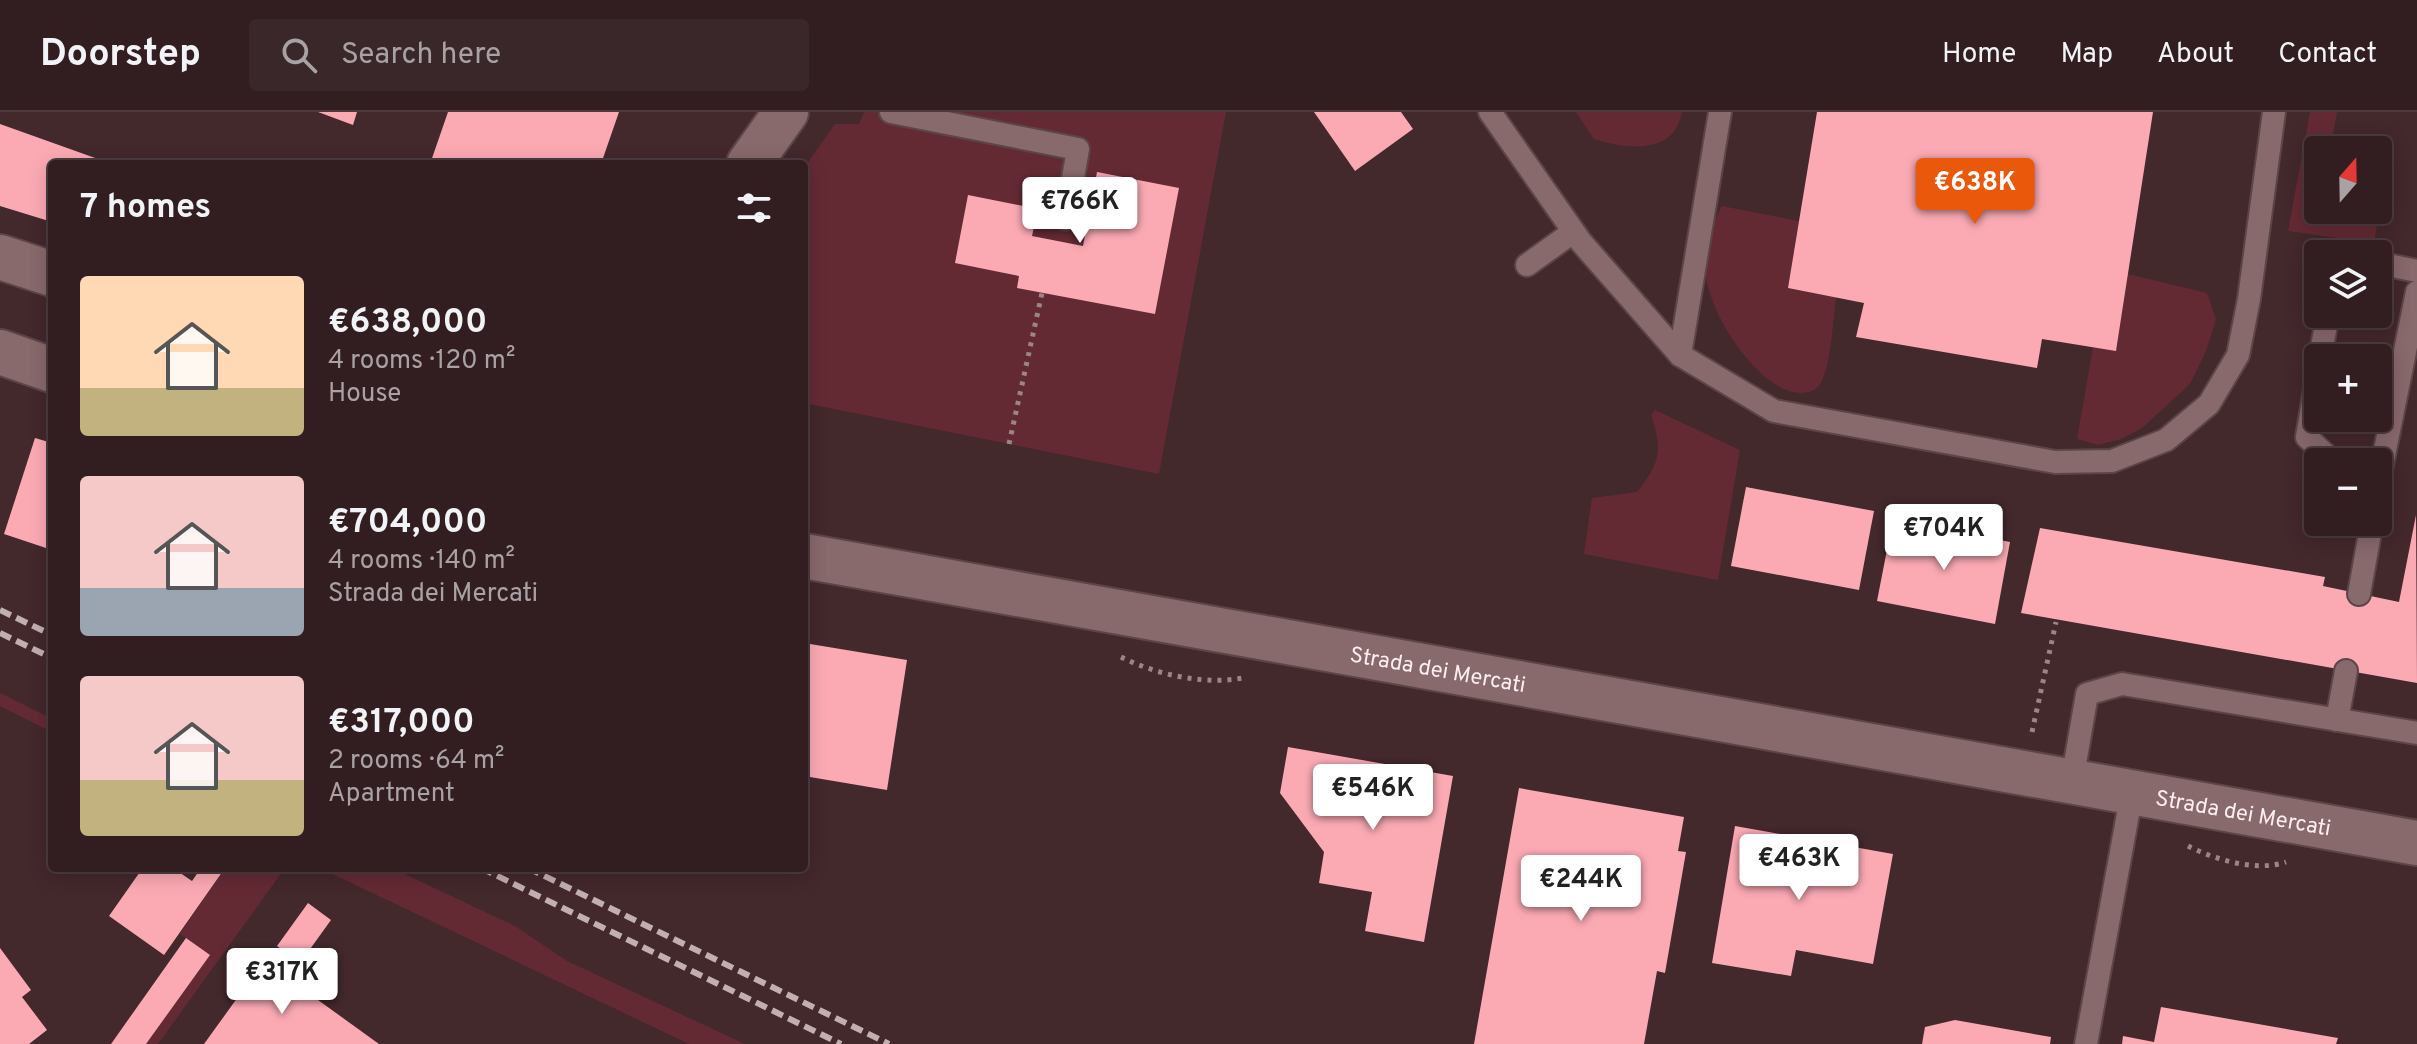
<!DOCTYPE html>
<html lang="en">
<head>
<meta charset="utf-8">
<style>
	:root { --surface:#321e21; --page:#3a272a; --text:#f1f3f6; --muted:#a8a2a5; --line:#4d3c3f; --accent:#ea580c }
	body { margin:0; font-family:Overpass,sans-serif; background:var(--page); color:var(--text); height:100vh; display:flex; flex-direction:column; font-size:30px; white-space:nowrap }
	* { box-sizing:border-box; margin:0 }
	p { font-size:26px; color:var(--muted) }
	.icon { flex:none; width:44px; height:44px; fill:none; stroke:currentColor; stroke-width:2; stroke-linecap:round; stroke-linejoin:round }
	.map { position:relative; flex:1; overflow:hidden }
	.side { position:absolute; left:48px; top:48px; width:760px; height:712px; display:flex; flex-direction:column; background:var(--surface); border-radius:8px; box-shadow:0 4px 20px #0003,0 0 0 2px var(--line) }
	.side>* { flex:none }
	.needle { width:52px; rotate:20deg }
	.controls { position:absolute; left:2304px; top:24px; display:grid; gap:16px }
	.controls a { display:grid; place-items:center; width:88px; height:88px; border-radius:8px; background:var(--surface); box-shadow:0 4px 20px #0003,0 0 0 2px var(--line); font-size:40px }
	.price { position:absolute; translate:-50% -68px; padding:0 18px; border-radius:8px; background:#fff; color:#222; font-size:26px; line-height:52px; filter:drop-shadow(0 2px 4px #0008) }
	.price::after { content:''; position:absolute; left:50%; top:48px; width:24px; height:18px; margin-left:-12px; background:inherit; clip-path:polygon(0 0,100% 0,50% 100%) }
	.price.active { background:var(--accent); color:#fff }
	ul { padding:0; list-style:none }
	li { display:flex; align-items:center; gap:24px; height:200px; padding:0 32px }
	li span { display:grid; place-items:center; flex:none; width:224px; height:160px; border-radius:8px; color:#555 }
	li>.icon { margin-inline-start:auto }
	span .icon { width:96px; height:96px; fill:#fffc; stroke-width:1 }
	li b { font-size:34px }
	h2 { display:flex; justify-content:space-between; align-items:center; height:96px; padding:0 32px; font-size:34px }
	header { display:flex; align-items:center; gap:48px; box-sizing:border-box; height:112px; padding:0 40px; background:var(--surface); border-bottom:2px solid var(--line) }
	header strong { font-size:38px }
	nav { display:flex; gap:44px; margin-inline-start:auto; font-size:28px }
	.search { width:560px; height:72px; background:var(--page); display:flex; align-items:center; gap:20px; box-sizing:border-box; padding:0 28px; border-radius:8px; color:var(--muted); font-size:30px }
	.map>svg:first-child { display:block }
	.green { fill:#642a34 }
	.building { fill:#fbaab4 }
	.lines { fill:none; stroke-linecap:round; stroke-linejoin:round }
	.service-casing { stroke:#5b4549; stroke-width:26 }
	.minor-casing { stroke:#5b4549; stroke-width:48 }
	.tertiary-casing { stroke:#5b4549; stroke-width:48 }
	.path { stroke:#9b8588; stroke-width:5; stroke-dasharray:4 6; stroke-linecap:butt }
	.service { stroke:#88696c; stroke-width:22 }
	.minor { stroke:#88696c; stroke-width:44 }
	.tertiary { stroke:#88696c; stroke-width:44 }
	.rail { stroke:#c2afb2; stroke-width:6; stroke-dasharray:12 6; stroke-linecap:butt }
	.labels { text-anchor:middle; stroke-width:8; stroke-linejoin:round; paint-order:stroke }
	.street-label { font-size:22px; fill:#fdeef0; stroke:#381e22 }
</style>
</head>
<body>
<header>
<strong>Doorstep</strong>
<div class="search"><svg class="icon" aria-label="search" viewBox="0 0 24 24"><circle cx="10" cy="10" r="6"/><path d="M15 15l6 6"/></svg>Search here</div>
<nav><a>Home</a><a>Map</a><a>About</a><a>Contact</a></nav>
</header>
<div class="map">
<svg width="2417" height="932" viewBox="0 0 2417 932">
	<rect width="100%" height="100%" fill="#43282c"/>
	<g class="green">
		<polygon points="864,0 1226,0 1159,362 804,291 804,56 835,12 859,12"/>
		<path d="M1576 0H1682C1674 44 1625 37 1594 27Z"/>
		<polygon points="2310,0 2337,0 2330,38 2318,38 2318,98 2380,95 2374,131 2288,119"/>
		<path d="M1722 94 1799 109 1788 176 1836 185C1833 206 1831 261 1818 275 1810 282 1799 282 1789 279 1750 266 1704 194 1705 152 1706 132 1712 111 1722 94Z"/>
		<polygon points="2128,162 2207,181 2216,207 2206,239 2190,272 2142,316 2121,327 2098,333 2077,327 2093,235 2116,238"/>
		<path d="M1655 298 1740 338 1718 468 1584 442 1592 386 1637 380C1660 351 1663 338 1651 303Z"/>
		<polygon points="0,581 52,607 52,620 0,594"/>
		<polygon points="225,756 285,756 158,932 146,932 209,843 180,822"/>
		<polygon points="320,756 392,756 515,814 567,849 745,932 689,932"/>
	</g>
	<g class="building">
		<polygon points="318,0 357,0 353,13"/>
		<polygon points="448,0 619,0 601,52 430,52"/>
		<polygon points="1314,0 1401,0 1413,17 1355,59"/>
		<polygon points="1817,0 2153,0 2116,239 2042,227 2037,256 1856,225 1864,191 1788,176"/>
		<polygon points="0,12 112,52 52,52 52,110 0,94"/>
		<polygon points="1097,60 1179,76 1155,202 1017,176 1019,164 955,151 968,83 1038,97 1032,124 1083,134"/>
		<polygon points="35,326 52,331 52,438 4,422"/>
		<polygon points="1746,375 1874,399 1859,478 1731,454"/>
		<polygon points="2416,403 2417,571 2021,501 2040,416 2325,465 2323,474 2399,490"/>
		<polygon points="1893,407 2010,430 1995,512 1877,489"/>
		<polygon points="804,531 907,548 887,678 804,664"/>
		<polygon points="1288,635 1453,664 1424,830 1365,819 1372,780 1319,771 1324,740 1280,681"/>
		<polygon points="1519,676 1684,705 1678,739 1686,740 1665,861 1657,859 1644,932 1474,932"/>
		<polygon points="1735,714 1893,742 1873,852 1796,838 1791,864 1712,851"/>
		<polygon points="148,756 173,756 192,769 201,756 225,756 164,843 109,804 142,757 146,759"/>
		<polygon points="308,791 331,808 300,851 277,834"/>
		<polygon points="186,826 210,843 146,932 111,932"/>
		<polygon points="0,836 31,878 22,885 47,918 29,932 0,932"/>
		<polygon points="264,849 379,932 204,932"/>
		<polygon points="2161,895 2338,926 2336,932 2122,932 2123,924 2154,930"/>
		<polygon points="1955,908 2051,925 2050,932 1922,932 1925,915"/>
	</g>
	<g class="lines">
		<defs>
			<g id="service">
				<polyline points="891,0 1078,37 1066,107"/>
				<polyline points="1490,0 1581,130 1680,243 1774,299 2055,350 2112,349 2166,328 2209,292 2238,243 2249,187 2274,0"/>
				<polyline points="2378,151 2417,159"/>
				<polyline points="1527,153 1573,120"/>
				<polyline points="1680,243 1720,0"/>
				<polyline points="2320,246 2328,202"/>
				<polyline points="2318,260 2307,325 2333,350"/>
				<polyline points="2381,358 2417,180"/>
				<polyline points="2359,482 2372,410"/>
				<polyline points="2337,608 2346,559"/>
				<polyline points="2072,669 2087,582 2122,572 2417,621"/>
				<polyline points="2086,932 2132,680"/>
			</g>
			<g id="minor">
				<polyline points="749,52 786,0"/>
				<polyline points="0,145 52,162"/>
			</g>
			<g id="tertiary">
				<polyline points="0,240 52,258"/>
				<path id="s1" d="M804 444 2417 731"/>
			</g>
		</defs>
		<use href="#service" class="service-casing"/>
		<use href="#minor" class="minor-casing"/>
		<use href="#tertiary" class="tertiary-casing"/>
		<g class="path">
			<polyline points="1009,332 1042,181"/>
			<path d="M1121 545C1157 563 1204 573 1243 566"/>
			<polyline points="2032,620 2056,510"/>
			<path d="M2188 734C2216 748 2256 760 2286 750"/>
		</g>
		<use href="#service" class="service"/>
		<use href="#minor" class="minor"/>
		<use href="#tertiary" class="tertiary"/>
		<g class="rail">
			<polyline points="0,498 52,523"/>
			<polyline points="0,521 52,546"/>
			<polyline points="481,756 841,932"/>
			<polyline points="528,756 889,932"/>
		</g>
	</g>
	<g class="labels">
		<g class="street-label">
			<text dy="8" stroke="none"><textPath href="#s1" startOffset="644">Strada dei Mercati</textPath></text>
			<text dy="8" stroke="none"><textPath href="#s1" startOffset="1462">Strada dei Mercati</textPath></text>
		</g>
	</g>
</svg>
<div class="controls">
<a><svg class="needle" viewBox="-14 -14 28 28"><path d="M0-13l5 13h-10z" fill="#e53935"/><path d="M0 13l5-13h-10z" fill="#a8a2a5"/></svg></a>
<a><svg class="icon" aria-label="layers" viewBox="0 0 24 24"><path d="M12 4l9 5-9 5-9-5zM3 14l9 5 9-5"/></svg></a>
<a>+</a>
<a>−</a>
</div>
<b class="price active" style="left:1975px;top:114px">€638K</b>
<b class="price" style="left:1080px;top:133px">€766K</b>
<b class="price" style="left:1944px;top:460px">€704K</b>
<b class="price" style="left:1373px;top:720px">€546K</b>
<b class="price" style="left:1799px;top:790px">€463K</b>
<b class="price" style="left:1581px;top:811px">€244K</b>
<b class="price" style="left:282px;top:904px">€317K</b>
<section class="side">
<h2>7 homes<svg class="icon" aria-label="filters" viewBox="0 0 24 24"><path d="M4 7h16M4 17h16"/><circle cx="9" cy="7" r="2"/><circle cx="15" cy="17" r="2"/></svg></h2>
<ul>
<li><span style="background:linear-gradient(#ffd9b3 70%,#c2b280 0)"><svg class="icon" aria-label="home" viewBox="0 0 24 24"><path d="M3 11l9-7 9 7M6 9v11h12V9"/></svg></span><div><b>€638,000</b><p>4 rooms · 120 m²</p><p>House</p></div></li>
<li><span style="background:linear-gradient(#f6c9c9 70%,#9aa5b1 0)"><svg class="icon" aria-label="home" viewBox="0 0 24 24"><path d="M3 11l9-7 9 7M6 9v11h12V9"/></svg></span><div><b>€704,000</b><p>4 rooms · 140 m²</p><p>Strada dei Mercati</p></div></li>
<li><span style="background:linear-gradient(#f6c9c9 65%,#c2b280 0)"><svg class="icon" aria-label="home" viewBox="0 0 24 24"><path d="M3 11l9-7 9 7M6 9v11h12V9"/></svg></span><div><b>€317,000</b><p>2 rooms · 64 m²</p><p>Apartment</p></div></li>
</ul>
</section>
</div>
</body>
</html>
